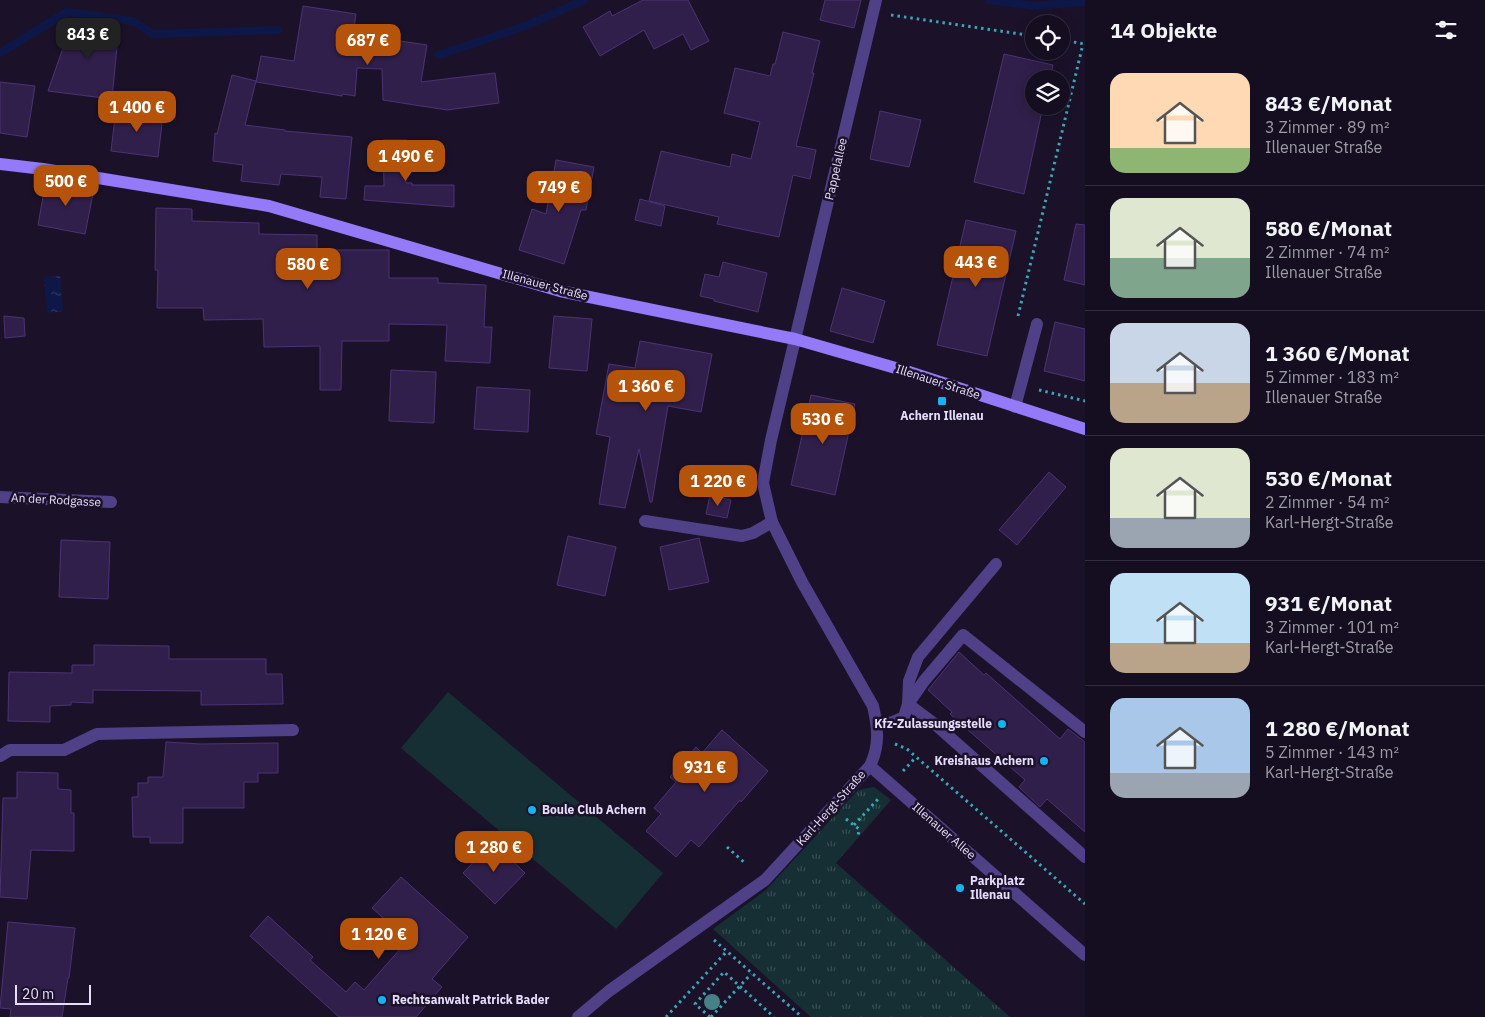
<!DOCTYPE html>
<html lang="de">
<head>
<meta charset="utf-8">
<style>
	:root { --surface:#140e20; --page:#1d1729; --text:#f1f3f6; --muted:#9d9ca5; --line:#332e3e; --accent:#b45309 }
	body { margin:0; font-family:"IBM Plex Sans",sans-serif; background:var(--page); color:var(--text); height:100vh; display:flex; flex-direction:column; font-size:19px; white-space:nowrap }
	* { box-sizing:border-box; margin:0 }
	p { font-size:16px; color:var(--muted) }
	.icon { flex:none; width:28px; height:28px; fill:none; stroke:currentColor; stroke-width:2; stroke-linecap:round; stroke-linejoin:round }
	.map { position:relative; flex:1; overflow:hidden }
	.side { display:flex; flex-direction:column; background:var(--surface); width:400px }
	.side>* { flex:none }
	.controls { position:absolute; left:1025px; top:15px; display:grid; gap:10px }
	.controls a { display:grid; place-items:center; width:45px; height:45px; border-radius:50%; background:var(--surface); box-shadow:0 2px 12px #0003,0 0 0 1px var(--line); font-size:25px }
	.scale { position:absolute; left:15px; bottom:12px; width:76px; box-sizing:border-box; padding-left:5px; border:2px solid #e7ddfd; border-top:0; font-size:14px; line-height:18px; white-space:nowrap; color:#e7ddfd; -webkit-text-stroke:4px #1b122a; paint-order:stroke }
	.price { position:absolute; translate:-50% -42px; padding:0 11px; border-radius:10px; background:var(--accent); color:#fff; font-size:16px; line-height:32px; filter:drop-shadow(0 1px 2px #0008) }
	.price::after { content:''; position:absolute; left:50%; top:30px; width:15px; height:11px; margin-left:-8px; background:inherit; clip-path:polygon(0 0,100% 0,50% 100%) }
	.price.on { background:#222; color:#fff }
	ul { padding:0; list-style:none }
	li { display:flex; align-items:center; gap:15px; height:125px; padding:0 25px }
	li+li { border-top:1px solid var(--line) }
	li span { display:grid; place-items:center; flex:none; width:140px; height:100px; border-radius:15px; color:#555 }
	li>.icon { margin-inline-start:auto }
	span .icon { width:60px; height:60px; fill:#fffc; stroke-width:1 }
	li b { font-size:21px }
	h2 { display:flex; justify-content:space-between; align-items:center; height:60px; padding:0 25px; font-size:21px }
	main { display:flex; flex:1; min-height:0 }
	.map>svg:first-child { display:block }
	.grass { fill:url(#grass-tufts) }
	.green { fill:#162f34 }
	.water { fill:url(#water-ripples) }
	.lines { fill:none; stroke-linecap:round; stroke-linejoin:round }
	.stream { stroke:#0e1848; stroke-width:8 }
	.building { fill:#301f4a; stroke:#4c3275 }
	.path { stroke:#37a7b8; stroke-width:3; stroke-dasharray:2.5 4; stroke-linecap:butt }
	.service { stroke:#504087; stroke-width:12 }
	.minor { stroke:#504087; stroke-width:12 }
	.secondary { stroke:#9479f9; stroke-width:12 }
	.tree { fill:#478188 }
	.poi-dot { fill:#13b3f4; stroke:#1b122a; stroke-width:2 }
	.labels { text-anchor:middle; stroke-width:5; stroke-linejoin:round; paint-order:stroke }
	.street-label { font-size:12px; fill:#e7ddfd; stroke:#1b122a }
	.poi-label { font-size:12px; font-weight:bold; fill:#e7ddfd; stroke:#1b122a; text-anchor:start }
</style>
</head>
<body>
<main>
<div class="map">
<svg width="1085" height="1017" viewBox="0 0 1085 1017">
	<defs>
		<pattern id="grass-tufts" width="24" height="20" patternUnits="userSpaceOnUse" patternTransform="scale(1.25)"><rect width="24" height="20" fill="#162f34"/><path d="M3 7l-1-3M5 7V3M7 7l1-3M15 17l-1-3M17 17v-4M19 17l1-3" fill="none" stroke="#384d52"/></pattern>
		<pattern id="water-ripples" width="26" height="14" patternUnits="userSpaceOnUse" patternTransform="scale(1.25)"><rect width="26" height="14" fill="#0e1848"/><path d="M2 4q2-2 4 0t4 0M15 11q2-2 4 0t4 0" fill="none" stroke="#313963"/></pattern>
	</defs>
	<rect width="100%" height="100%" fill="#1b122a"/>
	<polygon class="grass" points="874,787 891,800 836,863 1010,1017 811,1017 713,929 766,890 858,790"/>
	<polygon class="green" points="448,692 663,873 616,929 401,748"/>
	<polygon class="water" points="60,276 63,311 47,313 44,277"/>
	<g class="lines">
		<g class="stream">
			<polyline points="989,0 1034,6 1085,2"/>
			<polyline points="0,53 67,12 133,21 153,34 278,30"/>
			<polyline points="439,55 528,25 584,0"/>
		</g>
	</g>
	<g class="building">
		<polygon points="643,0 688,0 709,41 691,50 683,34 654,49 644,30 600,56 583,27 610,11 612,16"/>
		<polygon points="825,0 861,0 854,28 820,20"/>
		<polygon points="303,6 356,14 353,34 427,45 421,82 495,73 499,103 447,110 383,100 382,69 357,68 355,96 343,94 342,96 256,82 261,56 294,61"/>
		<polygon points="73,19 119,25 112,99 48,91"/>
		<polygon points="783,32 820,41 812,73 814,73 796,146 816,150 810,179 793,175 779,237 717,224 719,217 649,201 661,151 730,167 732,154 751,159 760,122 724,113 735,68 770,76 773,64 775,64"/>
		<polygon points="1004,54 1053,65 1050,79 1034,79 1034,106 1043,106 1024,194 974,182"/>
		<polygon points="232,75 256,81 245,125 285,130 285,131 352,137 346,199 320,197 322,177 281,174 279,185 241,181 243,165 213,161 215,133 217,134"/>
		<polygon points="0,82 35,86 27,137 0,133"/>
		<polygon points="116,109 163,115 158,157 111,151"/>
		<polygon points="880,111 921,120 909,167 870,159"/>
		<polygon points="383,140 407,140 406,183 412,183 412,185 454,185 454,207 364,200 365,186 384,186"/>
		<polygon points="556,160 594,167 586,210 581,210 564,264 519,250 532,209 546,214"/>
		<polygon points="46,180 94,189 85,234 38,225"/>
		<polygon points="640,199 665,206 661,226 635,220"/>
		<polygon points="156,208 192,209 192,221 259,223 259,234 317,235 317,250 389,250 389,278 438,278 438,283 486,285 484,327 492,327 490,363 445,361 447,325 389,324 389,341 342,341 341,390 320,390 320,346 264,347 263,319 204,320 203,308 157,308 158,270 155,270"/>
		<polygon points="966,220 1016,231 987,356 937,345"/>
		<polygon points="1076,224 1085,225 1085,285 1064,280"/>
		<polygon points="723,262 767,273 758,312 714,301 714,299 700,296 705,274 719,277"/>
		<polygon points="842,288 885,301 873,343 830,331"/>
		<polygon points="4,316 24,318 25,336 5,338"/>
		<polygon points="554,316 592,319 587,371 549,368"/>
		<polygon points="1055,322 1085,329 1085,381 1044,371"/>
		<polygon points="640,341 712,354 701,412 668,406 652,502 650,502 639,449 625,508 599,504 610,437 596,434 609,364 635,368"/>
		<polygon points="391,370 436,372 434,423 389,421"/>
		<polygon points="477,387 530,390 528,432 474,429"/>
		<polygon points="811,395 855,404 835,495 791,485"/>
		<polygon points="1049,472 1066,487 1017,545 999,530"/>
		<polygon points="710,495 731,500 727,518 706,514"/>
		<polygon points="568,536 616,547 605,596 557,585"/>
		<polygon points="699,538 709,582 669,590 660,547"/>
		<polygon points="61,540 110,542 108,599 59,597"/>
		<polygon points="94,645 169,646 169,659 266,659 266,674 282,674 283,704 201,705 201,691 93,690 93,703 71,702 71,705 50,706 50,722 8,721 9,672 72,673 72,665 94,665"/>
		<polygon points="959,652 984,675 986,673 1060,739 1068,729 1085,742 1085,832 1047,799 1040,807 1019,787 1025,780 950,714 952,712 928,690"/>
		<polygon points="722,730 768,771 741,802 740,800 699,847 691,840 676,857 646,831 661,814 654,808 676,782 670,777 696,747 702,753"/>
		<polygon points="166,742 201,744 278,743 278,773 258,773 258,782 244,782 244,808 183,808 183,843 150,843 150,837 133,837 132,797 138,797 138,783 148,783 148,777 163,777"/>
		<polygon points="17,772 58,773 58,789 71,790 71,813 74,813 74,851 31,850 27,899 0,897 3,798 17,798"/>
		<polygon points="493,842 525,873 495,904 463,873"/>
		<polygon points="401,877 468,937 432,979 442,987 416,1017 339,1017 250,936 268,916 313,957 310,960 346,992 355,982 364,990 408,940 372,908"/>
		<polygon points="8,922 75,928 69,978 68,978 62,1017 10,1017 11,1009 0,1008"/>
	</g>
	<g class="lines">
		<g class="path">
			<polyline points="891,15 1034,36"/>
			<polyline points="1061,40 1085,44"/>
			<polyline points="1018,316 1083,44"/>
			<polyline points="1039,390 1085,401"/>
			<polyline points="895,744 907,749 1085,904"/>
			<polyline points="903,771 916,757"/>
			<polyline points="846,819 859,829 858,837"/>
			<polyline points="854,825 879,798"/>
			<polyline points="727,847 746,864"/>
			<polyline points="714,940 802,1017"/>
			<polyline points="666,1017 727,951"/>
			<polyline points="710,1017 695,1004 724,972 774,1017"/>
			<polyline points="711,1017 751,974"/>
		</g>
		<g class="service">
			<polyline points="1015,407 1037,324"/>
			<polyline points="645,521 742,536 753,533 772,522"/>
			<polyline points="878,725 893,722 904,717 908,704 909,681 918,657 996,564"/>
			<polyline points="1085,732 963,635 924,681 908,704 936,725 1085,857"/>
			<polyline points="143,733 293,730"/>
		</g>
		<g class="minor">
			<polyline points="0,497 111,502"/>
			<polyline points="0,756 10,750 64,750 97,734 143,733"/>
			<polyline points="870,766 1085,955"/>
			<path d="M578 1017 609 991 765 880 870 766C880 745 878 728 873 706L802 582 772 522 763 483 771 440 876 0"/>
		</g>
		<polyline class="secondary" points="0,164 43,169 269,206 560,291 795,339 906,371 1085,429"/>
	</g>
	<circle class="tree" cx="712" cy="1002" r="8"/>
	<g class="poi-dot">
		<rect x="937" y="396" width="10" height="10" rx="2.5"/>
		<circle cx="1002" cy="724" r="5"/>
		<circle cx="1044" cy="761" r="5"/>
		<circle cx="532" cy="810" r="5"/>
		<circle cx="960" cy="888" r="5"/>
		<circle cx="382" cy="1000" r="5"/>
	</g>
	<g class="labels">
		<g class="street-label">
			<text transform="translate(836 169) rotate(-77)" y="4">Pappelallee</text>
			<text transform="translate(545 285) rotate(15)" y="4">Illenauer Straße</text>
			<text transform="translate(938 382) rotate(18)" y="4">Illenauer Straße</text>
			<text transform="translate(56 500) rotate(3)" y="4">An der Rodgasse</text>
			<text transform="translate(831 808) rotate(-48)" y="4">Karl-Hergt-Straße</text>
			<text transform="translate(944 831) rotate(41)" y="4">Illenauer Allee</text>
		</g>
		<g class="poi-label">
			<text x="942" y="420" text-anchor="middle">Achern Illenau</text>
			<text x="992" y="728" text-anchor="end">Kfz-Zulassungsstelle</text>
			<text x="1034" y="765" text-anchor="end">Kreishaus Achern</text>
			<text x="542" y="814">Boule Club Achern</text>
			<text x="970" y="885">Parkplatz<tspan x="970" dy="14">Illenau</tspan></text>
			<text x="392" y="1004">Rechtsanwalt Patrick Bader</text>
		</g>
	</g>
</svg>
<div class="controls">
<a><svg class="icon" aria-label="locate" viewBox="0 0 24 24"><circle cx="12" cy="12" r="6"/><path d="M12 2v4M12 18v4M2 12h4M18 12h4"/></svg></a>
<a><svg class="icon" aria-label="layers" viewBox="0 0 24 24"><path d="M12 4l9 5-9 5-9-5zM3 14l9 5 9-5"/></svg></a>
</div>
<div class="scale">20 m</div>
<b class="price on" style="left:88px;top:60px">843 €</b>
<b class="price" style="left:368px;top:66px">687 €</b>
<b class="price" style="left:137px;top:133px">1 400 €</b>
<b class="price" style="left:406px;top:182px">1 490 €</b>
<b class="price" style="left:66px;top:207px">500 €</b>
<b class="price" style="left:559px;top:213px">749 €</b>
<b class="price" style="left:976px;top:288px">443 €</b>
<b class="price" style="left:308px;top:290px">580 €</b>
<b class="price" style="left:646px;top:412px">1 360 €</b>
<b class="price" style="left:823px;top:445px">530 €</b>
<b class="price" style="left:718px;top:507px">1 220 €</b>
<b class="price" style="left:705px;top:793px">931 €</b>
<b class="price" style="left:494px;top:873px">1 280 €</b>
<b class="price" style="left:379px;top:960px">1 120 €</b>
</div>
<section class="side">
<h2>14 Objekte<svg class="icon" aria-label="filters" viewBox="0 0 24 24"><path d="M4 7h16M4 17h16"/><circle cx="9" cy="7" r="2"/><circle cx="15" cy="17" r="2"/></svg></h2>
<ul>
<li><span style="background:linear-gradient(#ffd9b3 75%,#8fb573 0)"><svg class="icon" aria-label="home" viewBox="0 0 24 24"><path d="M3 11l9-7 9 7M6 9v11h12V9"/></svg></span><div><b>843 €/Monat</b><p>3 Zimmer · 89 m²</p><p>Illenauer Straße</p></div></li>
<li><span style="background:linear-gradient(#dfe7d0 60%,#7fa58c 0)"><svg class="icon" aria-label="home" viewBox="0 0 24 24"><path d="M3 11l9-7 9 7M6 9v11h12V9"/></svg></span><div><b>580 €/Monat</b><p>2 Zimmer · 74 m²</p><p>Illenauer Straße</p></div></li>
<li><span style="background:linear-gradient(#c9d6e8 60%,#b9a48a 0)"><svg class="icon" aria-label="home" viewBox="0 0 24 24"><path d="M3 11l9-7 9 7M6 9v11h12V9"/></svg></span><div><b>1 360 €/Monat</b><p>5 Zimmer · 183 m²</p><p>Illenauer Straße</p></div></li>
<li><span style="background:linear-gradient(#dfe7d0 70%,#9aa5b1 0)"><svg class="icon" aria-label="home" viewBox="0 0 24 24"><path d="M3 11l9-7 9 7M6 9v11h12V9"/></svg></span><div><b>530 €/Monat</b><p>2 Zimmer · 54 m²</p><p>Karl-Hergt-Straße</p></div></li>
<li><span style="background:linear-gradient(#bfe0f5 70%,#b9a48a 0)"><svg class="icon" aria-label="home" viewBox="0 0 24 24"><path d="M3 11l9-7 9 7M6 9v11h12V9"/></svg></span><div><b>931 €/Monat</b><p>3 Zimmer · 101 m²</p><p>Karl-Hergt-Straße</p></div></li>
<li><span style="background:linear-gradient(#a9c7e8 75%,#9aa5b1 0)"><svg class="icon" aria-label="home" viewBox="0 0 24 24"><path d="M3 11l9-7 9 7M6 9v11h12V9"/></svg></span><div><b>1 280 €/Monat</b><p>5 Zimmer · 143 m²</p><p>Karl-Hergt-Straße</p></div></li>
</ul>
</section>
</main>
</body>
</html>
